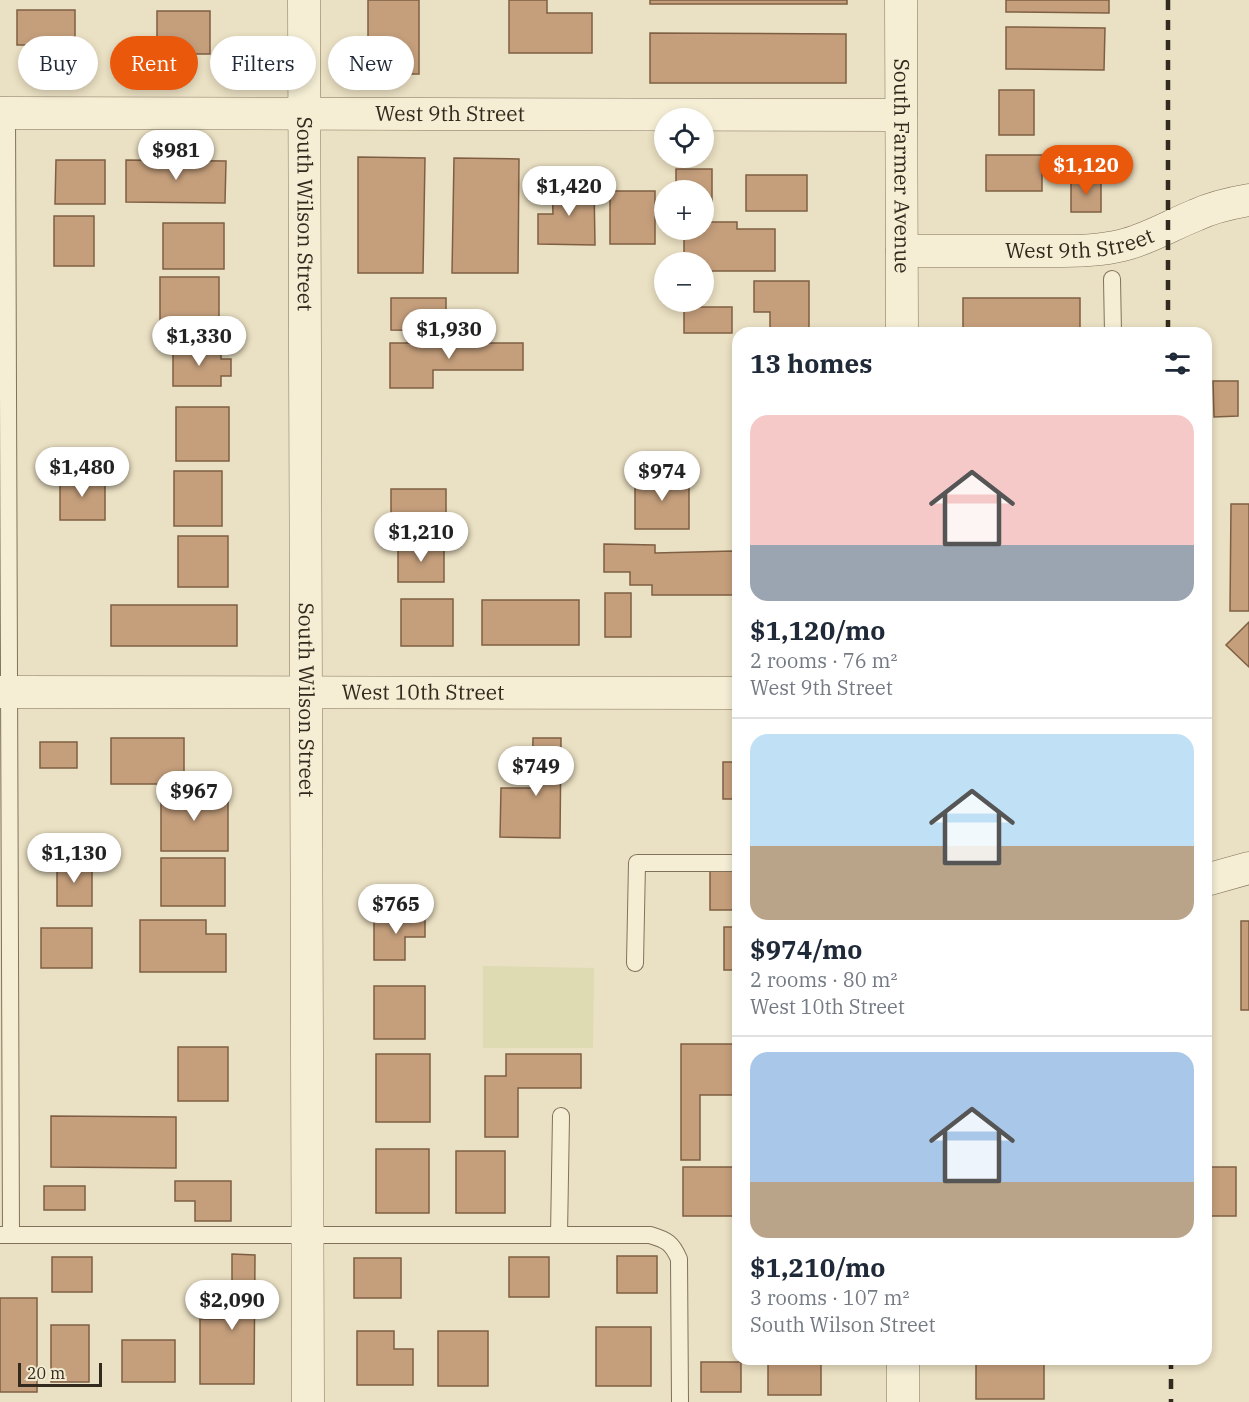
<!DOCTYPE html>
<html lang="en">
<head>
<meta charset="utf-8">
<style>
	:root { --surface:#fff; --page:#f6f6f7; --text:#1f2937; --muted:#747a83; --line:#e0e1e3; --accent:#ea580c }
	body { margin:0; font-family:"IBM Plex Serif",serif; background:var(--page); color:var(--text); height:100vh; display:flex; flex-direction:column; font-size:22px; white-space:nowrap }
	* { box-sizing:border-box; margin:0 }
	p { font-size:20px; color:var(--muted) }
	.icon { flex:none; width:33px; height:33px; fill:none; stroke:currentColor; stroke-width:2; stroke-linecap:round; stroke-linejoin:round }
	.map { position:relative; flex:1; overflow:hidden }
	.side { position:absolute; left:732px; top:327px; width:480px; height:1038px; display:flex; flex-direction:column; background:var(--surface); border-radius:18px; box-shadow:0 3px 9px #0003 }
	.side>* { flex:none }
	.guide { position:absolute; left:18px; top:36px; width:570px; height:54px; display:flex; gap:12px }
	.controls { position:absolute; left:654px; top:108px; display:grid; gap:12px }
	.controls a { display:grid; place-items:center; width:60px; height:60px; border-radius:50%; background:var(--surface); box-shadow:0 3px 9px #0003; font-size:30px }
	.scale { position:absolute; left:18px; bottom:15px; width:84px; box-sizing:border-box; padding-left:6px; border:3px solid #332a1e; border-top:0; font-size:16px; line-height:21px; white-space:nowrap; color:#332a1e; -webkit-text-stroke:4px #f2ead1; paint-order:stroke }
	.price { position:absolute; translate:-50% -51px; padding:0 14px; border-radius:21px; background:#fff; color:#222; font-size:20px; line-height:39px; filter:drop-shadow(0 2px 3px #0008) }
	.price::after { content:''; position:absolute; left:50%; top:36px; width:18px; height:14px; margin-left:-9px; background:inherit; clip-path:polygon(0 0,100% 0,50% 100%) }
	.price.on { background:var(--accent); color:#fff }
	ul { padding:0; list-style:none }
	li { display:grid; align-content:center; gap:12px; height:318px; padding:0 18px }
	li+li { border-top:2px solid var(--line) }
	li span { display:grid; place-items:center; height:186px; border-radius:18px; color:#555 }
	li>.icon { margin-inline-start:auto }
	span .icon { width:108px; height:108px; fill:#fffc; stroke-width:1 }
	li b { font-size:26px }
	h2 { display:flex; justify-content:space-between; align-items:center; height:72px; padding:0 18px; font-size:26px }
	.chip { padding:0 21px; border-radius:27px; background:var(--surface); box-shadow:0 3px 9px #0003; font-size:21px; line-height:54px }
	.chip.on { background:var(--accent); color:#fff }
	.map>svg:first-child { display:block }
	.farmland { fill:#dedab1 }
	.building { fill:#c59f7c; stroke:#7f5f43; stroke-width:1.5 }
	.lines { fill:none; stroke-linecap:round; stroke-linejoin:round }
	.lane-casing { stroke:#82725b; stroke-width:18 }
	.street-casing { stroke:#82725b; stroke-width:33 }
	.lane { stroke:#f5eed5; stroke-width:16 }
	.street { stroke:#f5eed5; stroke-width:32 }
	.rail { stroke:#332a1e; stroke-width:4.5; stroke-dasharray:10 10; stroke-linecap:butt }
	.labels { text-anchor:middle; stroke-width:4.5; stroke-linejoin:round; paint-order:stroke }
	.street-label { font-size:21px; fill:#332a1e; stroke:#f2ead1 }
</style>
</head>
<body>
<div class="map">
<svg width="1249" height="1402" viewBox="0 0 1249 1402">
	<rect width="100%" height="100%" fill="#eae0c3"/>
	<polygon class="farmland" points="483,966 594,968 593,1048 483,1048"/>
	<g class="building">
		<rect x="368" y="0" width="51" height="74"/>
		<polygon points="509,0 547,0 547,13 592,13 592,53 509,53"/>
		<rect x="650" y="0" width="197" height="4"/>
		<polygon points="1006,0 1109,0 1109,13 1006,12"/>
		<rect x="17" y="10" width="58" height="35"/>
		<polygon points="157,11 210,11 210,54 189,54 189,74 157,74"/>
		<polygon points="1006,27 1105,28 1104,70 1006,69"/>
		<polygon points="650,33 846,34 846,83 650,83"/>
		<rect x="999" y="90" width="35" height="45"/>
		<rect x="986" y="155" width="56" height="36"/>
		<polygon points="358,157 425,158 423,273 358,273"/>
		<polygon points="454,158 519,159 518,273 452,273"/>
		<polygon points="56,160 105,160 105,204 55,204"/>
		<polygon points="126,160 226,161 225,203 126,202"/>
		<polygon points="676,169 712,169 712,207 704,207 704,190 676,190"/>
		<rect x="746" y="175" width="61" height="36"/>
		<rect x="1071" y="179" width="30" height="33"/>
		<polygon points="552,184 594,184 595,245 538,244 538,214 553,214"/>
		<rect x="610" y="191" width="45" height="53"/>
		<rect x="54" y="216" width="40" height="50"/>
		<polygon points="704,222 737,222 737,229 775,229 775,271 704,271 704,262 684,262 684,230 704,230"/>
		<rect x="163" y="223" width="61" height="46"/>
		<rect x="160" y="277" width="59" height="43"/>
		<polygon points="754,281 809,281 809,329 770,329 770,312 754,312"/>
		<polygon points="391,298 446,298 446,310 466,310 466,331 391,330"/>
		<rect x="963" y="298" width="117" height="35"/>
		<rect x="684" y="307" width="48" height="26"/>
		<polygon points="390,343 523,343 523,370 433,370 433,388 390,388"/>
		<polygon points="173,347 221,347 221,359 231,359 231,376 221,376 221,386 173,386"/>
		<polygon points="1213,381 1238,381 1238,416 1214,417"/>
		<rect x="176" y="407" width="53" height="54"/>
		<rect x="174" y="471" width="48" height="55"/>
		<rect x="60" y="475" width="45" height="45"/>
		<rect x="635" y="476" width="54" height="53"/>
		<rect x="391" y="489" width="55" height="39"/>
		<polygon points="1231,504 1249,504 1249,611 1230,611"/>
		<rect x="178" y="536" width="50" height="51"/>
		<rect x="398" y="544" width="46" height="38"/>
		<polygon points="604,544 655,545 655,553 733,551 733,595 652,595 652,585 630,585 630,572 604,572"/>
		<rect x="605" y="593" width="26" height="44"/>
		<rect x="401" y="599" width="52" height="47"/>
		<rect x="482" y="600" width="97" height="45"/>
		<rect x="111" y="605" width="126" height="41"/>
		<polygon points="1249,622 1249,667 1226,645"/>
		<rect x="111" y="738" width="73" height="46"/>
		<polygon points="533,738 561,738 560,838 500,837 501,788 532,788"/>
		<rect x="40" y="742" width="37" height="26"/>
		<rect x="723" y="762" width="15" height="37"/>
		<rect x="161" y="792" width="67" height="59"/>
		<rect x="161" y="858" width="64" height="48"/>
		<rect x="57" y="862" width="35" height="44"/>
		<rect x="710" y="866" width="28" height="44"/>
		<polygon points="374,916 425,916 425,937 405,937 405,960 374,960"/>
		<polygon points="140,920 206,920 206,934 226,934 226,972 140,972"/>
		<rect x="1241" y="921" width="8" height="89"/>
		<rect x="724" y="927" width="14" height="43"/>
		<rect x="41" y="928" width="51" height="40"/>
		<rect x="374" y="986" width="51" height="53"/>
		<polygon points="681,1044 738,1044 738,1095 700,1095 700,1160 681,1160"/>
		<rect x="178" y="1047" width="50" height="54"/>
		<rect x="376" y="1054" width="54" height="68"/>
		<polygon points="506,1054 581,1054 581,1088 518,1088 518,1137 485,1137 485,1076 506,1076"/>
		<polygon points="51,1116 176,1117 176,1168 51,1167"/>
		<rect x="376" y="1149" width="53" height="64"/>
		<rect x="456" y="1151" width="49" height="62"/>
		<rect x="683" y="1167" width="55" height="49"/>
		<rect x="1211" y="1167" width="25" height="49"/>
		<polygon points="175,1181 231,1181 231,1221 195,1221 195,1201 175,1201"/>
		<rect x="44" y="1186" width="41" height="24"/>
		<polygon points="232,1254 255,1255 254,1384 200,1384 200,1319 223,1319 223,1291 232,1291"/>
		<rect x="617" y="1256" width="40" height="37"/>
		<rect x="52" y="1257" width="40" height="35"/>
		<rect x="509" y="1257" width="40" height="40"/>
		<rect x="354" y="1258" width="47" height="40"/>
		<rect x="0" y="1298" width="37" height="94"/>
		<rect x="51" y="1325" width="38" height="57"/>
		<rect x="596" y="1327" width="55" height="59"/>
		<polygon points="357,1331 394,1331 394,1349 413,1349 413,1385 357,1385"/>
		<rect x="438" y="1331" width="50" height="55"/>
		<rect x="122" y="1340" width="53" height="42"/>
		<rect x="976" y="1359" width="68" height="40"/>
		<rect x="768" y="1360" width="53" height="35"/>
		<rect x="701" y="1362" width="40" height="30"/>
	</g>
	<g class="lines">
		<defs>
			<g id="lane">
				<polyline points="1112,279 1113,333"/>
				<polyline points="635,963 637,863 738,863"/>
				<polyline points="0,1235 11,1235 7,113"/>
				<path d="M11 1235H650C667 1240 672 1243 679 1259L680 1402"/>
				<polyline points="559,1235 561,1116"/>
			</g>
			<g id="street">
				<path id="s1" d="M304 0 308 1402"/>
				<path id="s2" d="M901 0 902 333"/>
				<path id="s3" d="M0 113 901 115"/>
				<path id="s4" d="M902 251H1063C1085 251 1107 250 1127 244 1152 237 1173 224 1196 215 1213 207 1231 203 1249 200"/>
				<path id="s5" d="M0 692 738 693"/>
				<polyline points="1206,880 1249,868"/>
				<polyline points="903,1359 903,1402"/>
			</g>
		</defs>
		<use href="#lane" class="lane-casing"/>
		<use href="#street" class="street-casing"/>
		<use href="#lane" class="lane"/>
		<use href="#street" class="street"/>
		<g class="rail">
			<polyline points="1168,0 1168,333"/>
			<polyline points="1171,1359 1171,1402"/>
		</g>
	</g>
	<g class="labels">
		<g class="street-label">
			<text dy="7" stroke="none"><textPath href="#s3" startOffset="450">West 9th Street</textPath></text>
			<text dy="7" stroke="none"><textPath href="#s2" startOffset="166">South Farmer Avenue</textPath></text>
			<text dy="7" stroke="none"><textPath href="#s1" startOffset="214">South Wilson Street</textPath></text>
			<text dy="7" stroke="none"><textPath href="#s4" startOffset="178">West 9th Street</textPath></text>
			<text dy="7" stroke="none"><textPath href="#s5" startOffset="423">West 10th Street</textPath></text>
			<text dy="7" stroke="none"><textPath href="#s1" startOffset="700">South Wilson Street</textPath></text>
		</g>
	</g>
</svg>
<div class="controls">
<a><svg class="icon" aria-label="locate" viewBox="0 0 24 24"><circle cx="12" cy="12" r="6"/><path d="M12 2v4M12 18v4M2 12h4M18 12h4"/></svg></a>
<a>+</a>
<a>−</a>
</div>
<div class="scale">20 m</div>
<b class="price" style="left:176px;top:181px">$981</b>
<b class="price on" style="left:1086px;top:196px">$1,120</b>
<b class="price" style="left:569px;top:217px">$1,420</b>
<b class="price" style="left:449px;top:360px">$1,930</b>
<b class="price" style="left:199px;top:367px">$1,330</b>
<b class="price" style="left:82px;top:498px">$1,480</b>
<b class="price" style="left:662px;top:502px">$974</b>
<b class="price" style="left:421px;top:563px">$1,210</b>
<b class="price" style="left:536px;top:797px">$749</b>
<b class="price" style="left:194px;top:822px">$967</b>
<b class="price" style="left:74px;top:884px">$1,130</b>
<b class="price" style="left:396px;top:935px">$765</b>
<b class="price" style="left:232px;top:1331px">$2,090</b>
<div class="guide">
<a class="chip">Buy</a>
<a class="chip on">Rent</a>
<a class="chip">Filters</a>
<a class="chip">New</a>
</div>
<section class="side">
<h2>13 homes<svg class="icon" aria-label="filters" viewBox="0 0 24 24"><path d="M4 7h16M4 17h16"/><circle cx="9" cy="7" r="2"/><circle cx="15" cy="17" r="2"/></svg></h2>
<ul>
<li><span style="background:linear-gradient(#f6c9c9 70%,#9aa5b1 0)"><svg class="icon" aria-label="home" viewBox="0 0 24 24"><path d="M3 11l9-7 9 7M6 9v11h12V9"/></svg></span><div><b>$1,120/mo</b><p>2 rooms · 76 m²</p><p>West 9th Street</p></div></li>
<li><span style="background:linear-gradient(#bfe0f5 60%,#b9a48a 0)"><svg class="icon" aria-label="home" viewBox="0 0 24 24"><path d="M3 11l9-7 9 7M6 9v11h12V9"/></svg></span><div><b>$974/mo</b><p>2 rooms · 80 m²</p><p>West 10th Street</p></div></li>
<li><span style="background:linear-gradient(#a9c7e8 70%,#b9a48a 0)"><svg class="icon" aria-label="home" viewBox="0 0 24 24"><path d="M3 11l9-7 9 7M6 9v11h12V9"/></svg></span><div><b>$1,210/mo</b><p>3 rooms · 107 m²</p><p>South Wilson Street</p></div></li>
</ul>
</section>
</div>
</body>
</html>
